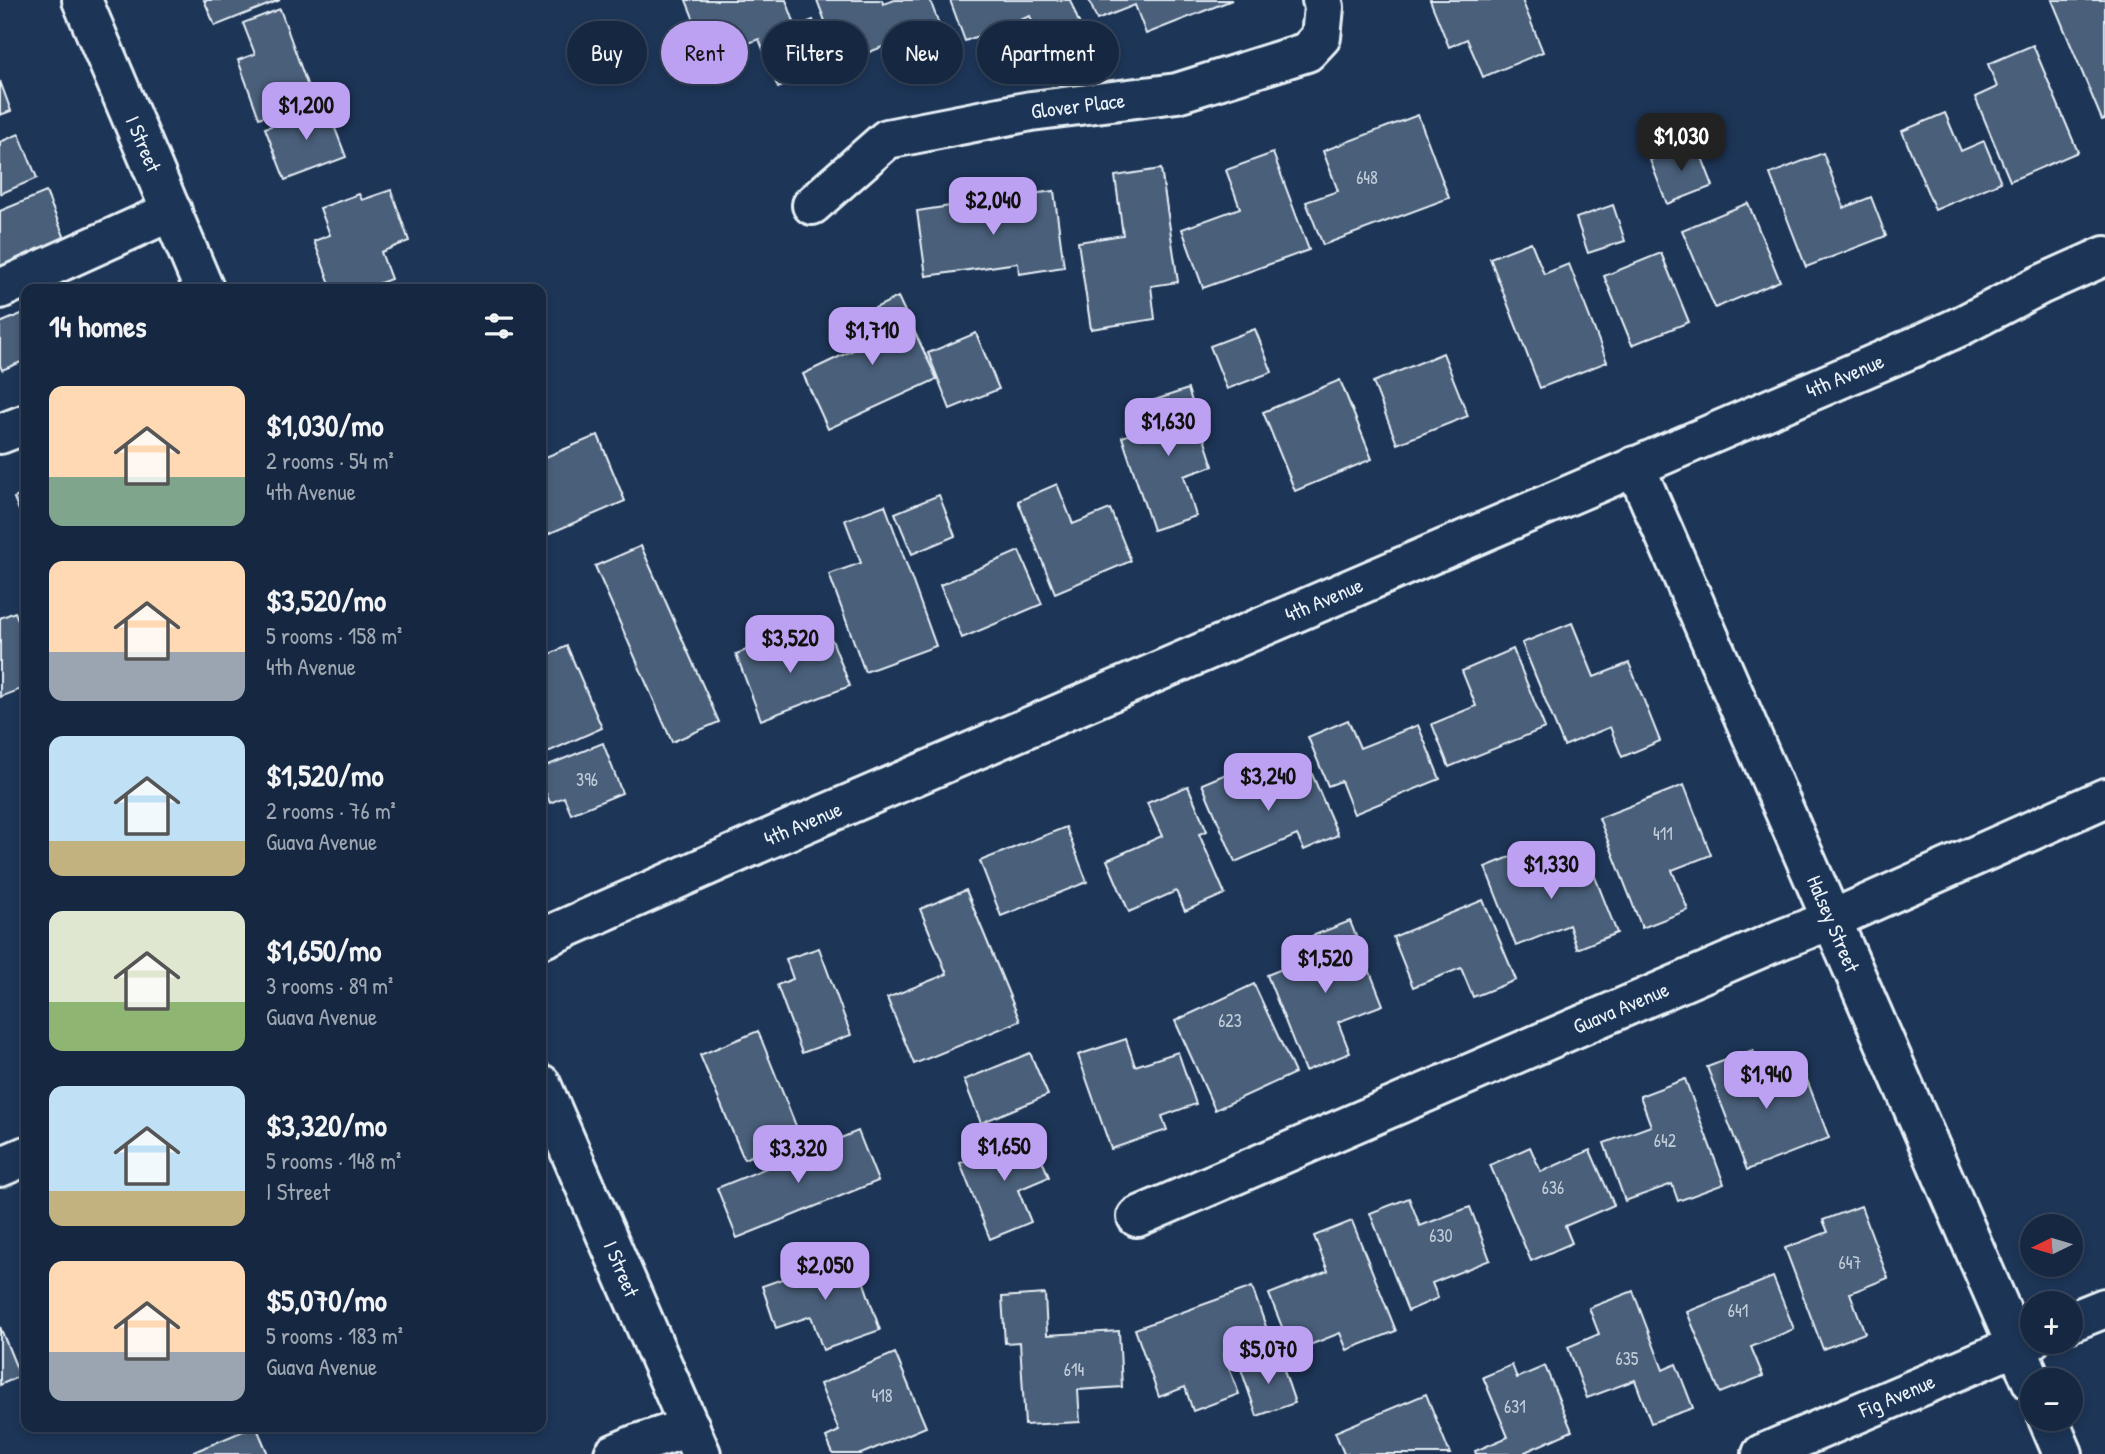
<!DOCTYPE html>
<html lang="en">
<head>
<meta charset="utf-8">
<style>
	:root { --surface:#162841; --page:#1f3048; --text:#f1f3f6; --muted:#9ea6b1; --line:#35445a; --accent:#bca0f2 }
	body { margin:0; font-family:"Patrick Hand",sans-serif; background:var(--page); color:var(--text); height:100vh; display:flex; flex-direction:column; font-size:26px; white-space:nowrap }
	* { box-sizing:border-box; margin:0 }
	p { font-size:23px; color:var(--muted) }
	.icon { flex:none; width:38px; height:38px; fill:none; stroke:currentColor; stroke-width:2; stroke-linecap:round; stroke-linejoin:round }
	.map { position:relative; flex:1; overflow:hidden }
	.drawer { position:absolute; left:21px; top:284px; width:525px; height:1148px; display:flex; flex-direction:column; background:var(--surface); border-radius:14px; box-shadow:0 4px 10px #0003,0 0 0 2px var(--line) }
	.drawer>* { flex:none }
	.hud { position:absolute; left:567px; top:21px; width:665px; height:63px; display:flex; gap:14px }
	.needle { width:46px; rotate:265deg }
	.fabs { position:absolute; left:2020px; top:1214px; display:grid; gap:14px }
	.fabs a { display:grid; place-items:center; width:63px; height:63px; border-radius:50%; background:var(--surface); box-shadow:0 4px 10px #0003,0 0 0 2px var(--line); font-size:35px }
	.price { position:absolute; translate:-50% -60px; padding:0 16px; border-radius:14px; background:var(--accent); color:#111; font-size:23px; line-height:46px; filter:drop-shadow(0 2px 4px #0008) }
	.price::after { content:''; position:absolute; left:50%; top:42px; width:21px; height:16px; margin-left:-10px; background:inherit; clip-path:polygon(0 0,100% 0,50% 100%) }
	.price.current { background:#222; color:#fff }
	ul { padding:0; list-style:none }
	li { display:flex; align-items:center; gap:21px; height:175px; padding:0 28px }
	li span { display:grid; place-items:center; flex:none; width:196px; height:140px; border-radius:14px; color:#555 }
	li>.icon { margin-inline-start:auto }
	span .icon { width:84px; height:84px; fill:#fffc; stroke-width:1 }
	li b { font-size:30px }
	h2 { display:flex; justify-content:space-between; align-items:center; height:84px; padding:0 28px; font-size:30px }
	.tag { padding:0 24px; border-radius:32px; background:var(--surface); box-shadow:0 4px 10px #0003,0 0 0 2px var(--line); font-size:24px; line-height:63px }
	.tag.current { background:var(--accent); color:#111 }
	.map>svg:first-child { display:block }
	.building { fill:#495e7a; stroke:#e8f1f8; stroke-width:2 }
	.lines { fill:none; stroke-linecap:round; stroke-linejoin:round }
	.minor-casing { stroke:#e8f1f8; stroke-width:44 }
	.major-casing { stroke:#e8f1f8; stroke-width:44 }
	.minor { stroke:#1d3557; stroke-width:38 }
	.major { stroke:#1d3557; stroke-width:38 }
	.labels { text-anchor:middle; stroke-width:6; stroke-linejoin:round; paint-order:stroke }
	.number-label { font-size:18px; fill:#c0ccd8 }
	.street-label { font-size:21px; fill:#e8f1f8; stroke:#1d3557 }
</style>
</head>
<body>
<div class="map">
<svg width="2105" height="1454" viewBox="0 0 2105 1454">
	<rect width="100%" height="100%" fill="#1d3557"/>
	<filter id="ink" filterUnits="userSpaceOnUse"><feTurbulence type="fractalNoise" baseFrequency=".0143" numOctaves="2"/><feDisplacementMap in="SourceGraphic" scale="14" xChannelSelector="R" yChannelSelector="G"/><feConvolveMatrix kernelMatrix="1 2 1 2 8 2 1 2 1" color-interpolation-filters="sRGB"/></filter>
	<g filter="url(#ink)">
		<g class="building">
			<polygon points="204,0 280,0 215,26"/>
			<polygon points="686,0 786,0 796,27 813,20 831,67 778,88 759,39 709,58"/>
			<polygon points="817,0 882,0 883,4 895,0 930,0 950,55 906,72 895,42 841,63"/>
			<polygon points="950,0 1070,0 1085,38 1045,54 1030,16 965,41"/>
			<polygon points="1089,0 1232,0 1146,34 1135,5 1097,20"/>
			<polygon points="1430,0 1522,0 1543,52 1483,77 1467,39 1449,47"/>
			<polygon points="2052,0 2105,0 2105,119 2102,120"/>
			<polygon points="280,9 312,98 259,118 238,60 255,54 243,23"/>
			<polygon points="2033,45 2078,152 2010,181 1975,97 1997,87 1988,64"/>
			<polygon points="0,81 11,111 0,115"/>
			<polygon points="326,105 346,157 285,180 265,128"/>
			<polygon points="1945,113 1961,151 1984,141 2001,182 1935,210 1902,131"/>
			<polygon points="1418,115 1449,198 1323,245 1306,202 1338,191 1323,151"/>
			<polygon points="19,134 37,178 0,194 0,142"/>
			<polygon points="1696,142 1713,186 1667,204 1650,160"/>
			<polygon points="1273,153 1309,250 1203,288 1182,229 1240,208 1226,170"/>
			<polygon points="1823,153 1844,208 1871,197 1886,236 1806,267 1770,174"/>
			<polygon points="1161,169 1178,282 1151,286 1155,319 1091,329 1078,242 1123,235 1115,176"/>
			<polygon points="391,190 409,241 381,252 391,279 364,289 332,289 314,241 330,235 320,208 359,194 362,200"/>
			<polygon points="1054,191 1064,267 1019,274 1018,263 926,276 917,211 970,203 972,216 1005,212 1003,198"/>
			<polygon points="46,192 66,241 0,268 0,211"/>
			<polygon points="1748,203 1780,281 1715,308 1682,230"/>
			<polygon points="1613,205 1625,241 1588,253 1576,218"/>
			<polygon points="1531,242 1544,274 1569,264 1607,362 1540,388 1490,258"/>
			<polygon points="1661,253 1689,322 1632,345 1604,276"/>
			<polygon points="898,297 937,379 828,429 803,374 866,344 854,318"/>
			<polygon points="26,312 26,360 2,370 0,365 0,323"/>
			<polygon points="1255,329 1272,372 1227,389 1210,346"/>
			<polygon points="976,333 999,389 950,409 928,353"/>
			<polygon points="1443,353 1468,416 1397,444 1373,382"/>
			<polygon points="1340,380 1372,459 1295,491 1263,412"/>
			<polygon points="1188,389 1213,466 1184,476 1196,516 1153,530 1122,437 1148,428 1140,405"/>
			<polygon points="598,435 625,501 541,537 541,459"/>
			<polygon points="1057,484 1073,524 1110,509 1131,561 1055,593 1018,501"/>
			<polygon points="26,493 26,527 14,498"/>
			<polygon points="939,495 955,536 912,554 895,513"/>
			<polygon points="885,505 936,646 865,672 829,574 861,563 845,520"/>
			<polygon points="641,546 719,722 672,742 595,566"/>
			<polygon points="1019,551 1042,604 962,638 940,585"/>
			<polygon points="15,612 26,641 26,687 0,697 0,618"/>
			<polygon points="1572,623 1594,677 1629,663 1660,741 1622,757 1610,727 1564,746 1522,643"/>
			<polygon points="788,634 796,654 832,640 850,686 761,720 736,654"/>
			<polygon points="567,646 602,728 541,755 541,658"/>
			<polygon points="1513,649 1545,728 1449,767 1432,724 1476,706 1462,671"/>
			<polygon points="1348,720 1360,748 1418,725 1440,779 1354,814 1341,781 1328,786 1308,737"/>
			<polygon points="603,743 622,793 571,814 564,797 550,803 541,781 541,768"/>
			<polygon points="1250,764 1263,795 1312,774 1338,835 1304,850 1297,835 1235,862 1202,784"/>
			<polygon points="1684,785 1711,855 1672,870 1688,910 1642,928 1599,818"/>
			<polygon points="1188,786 1207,831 1199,834 1225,894 1185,911 1176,891 1129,912 1107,860 1162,836 1147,803"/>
			<polygon points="1066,827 1087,882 1001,916 980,861"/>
			<polygon points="1525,851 1535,879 1588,859 1617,933 1577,949 1569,925 1516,946 1485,867"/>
			<polygon points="966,890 1020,1021 914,1064 887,998 947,974 920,909"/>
			<polygon points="1483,900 1516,980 1473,997 1461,968 1413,987 1393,937"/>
			<polygon points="1350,921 1383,1005 1338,1022 1350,1053 1305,1071 1267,975 1319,954 1312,936"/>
			<polygon points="819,948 851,1035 802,1053 777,985 793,979 786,959"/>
			<polygon points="1254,984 1295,1073 1215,1110 1175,1021"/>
			<polygon points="758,1031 800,1136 744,1159 700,1055"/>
			<polygon points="1126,1039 1135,1066 1178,1052 1196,1104 1162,1116 1167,1130 1111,1149 1078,1055"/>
			<polygon points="1753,1050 1767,1086 1804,1072 1829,1138 1747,1170 1707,1067"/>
			<polygon points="1030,1053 1048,1095 981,1123 964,1080"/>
			<polygon points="1685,1079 1724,1184 1678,1201 1672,1184 1625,1201 1604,1143 1651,1126 1640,1096"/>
			<polygon points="858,1131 878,1181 737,1238 717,1188"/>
			<polygon points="1031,1134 1049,1177 1018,1190 1031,1222 990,1239 960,1163"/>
			<polygon points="1530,1147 1541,1172 1590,1150 1614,1205 1565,1226 1572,1243 1531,1261 1490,1165"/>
			<polygon points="1409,1198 1420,1226 1470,1207 1490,1260 1432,1283 1438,1298 1408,1311 1370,1213"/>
			<polygon points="1861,1206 1888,1278 1850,1293 1865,1333 1823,1349 1785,1248 1828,1232 1823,1220"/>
			<polygon points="1352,1221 1396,1331 1347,1350 1340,1333 1292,1352 1269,1294 1328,1271 1314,1236"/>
			<polygon points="854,1254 880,1330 823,1350 811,1316 776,1328 762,1286"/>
			<polygon points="1773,1277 1794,1329 1751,1347 1763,1376 1720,1393 1687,1312"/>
			<polygon points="1252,1287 1270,1338 1224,1354 1239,1394 1193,1411 1185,1387 1159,1397 1135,1329"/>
			<polygon points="1633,1291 1663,1370 1676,1364 1693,1408 1651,1423 1635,1380 1587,1398 1568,1347 1599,1334 1589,1308"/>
			<polygon points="1045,1294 1047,1335 1119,1331 1122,1387 1078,1390 1080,1422 1025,1425 1020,1342 1005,1343 1002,1297"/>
			<polygon points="0,1327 20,1376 0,1385"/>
			<polygon points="895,1353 926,1427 861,1454 833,1454 826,1437 839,1431 820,1384"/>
			<polygon points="1279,1356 1295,1403 1257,1416 1241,1369"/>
			<polygon points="1512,1365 1517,1378 1545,1366 1572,1431 1525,1452 1526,1454 1476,1454 1475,1451 1508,1437 1483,1377"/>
			<polygon points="1426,1394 1450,1454 1344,1454 1335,1432"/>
			<polygon points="256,1426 268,1454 189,1454 255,1426"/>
		</g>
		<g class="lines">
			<defs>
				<g id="minor">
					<polyline points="82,0 204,289"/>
					<polyline points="812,205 887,139 1031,111 1177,93 1307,52 1321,37 1324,7 1322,0"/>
					<polyline points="0,289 172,211"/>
					<polyline points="0,434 26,424"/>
					<polyline points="1635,466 2032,1382"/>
					<polyline points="541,1084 701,1454"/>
					<polyline points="1137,1217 1782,939 1831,920 2105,798"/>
					<polyline points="2070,1322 2105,1308"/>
					<polyline points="2048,1419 2063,1454"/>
					<polyline points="614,1454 637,1444 690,1427"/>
					<polyline points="1762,1454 2032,1339"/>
				</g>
				<g id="major">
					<polyline points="541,939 791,829 1919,345 1961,326 2040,285 2105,256"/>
					<polyline points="0,1167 26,1156"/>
				</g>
			</defs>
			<use href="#minor" class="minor-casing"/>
			<use href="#major" class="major-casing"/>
			<use href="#minor" class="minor"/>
			<use href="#major" class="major"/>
		</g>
	</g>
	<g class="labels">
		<g class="number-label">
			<text x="1367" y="184">648</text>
			<text x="587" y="786">396</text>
			<text x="1663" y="840">411</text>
			<text x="1230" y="1027">623</text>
			<text x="1665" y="1147">642</text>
			<text x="1553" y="1194">636</text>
			<text x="1441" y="1242">630</text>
			<text x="1850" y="1269">647</text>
			<text x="1738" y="1317">641</text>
			<text x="1627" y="1365">635</text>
			<text x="1074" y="1376">614</text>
			<text x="882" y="1402">418</text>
			<text x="1515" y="1413">631</text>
		</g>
		<g class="street-label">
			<text transform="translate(1078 106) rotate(-7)" y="7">Glover Place</text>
			<text transform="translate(143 144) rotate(67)" y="7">I Street</text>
			<text transform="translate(1845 376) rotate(-23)" y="7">4th Avenue</text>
			<text transform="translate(1324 600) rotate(-23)" y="7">4th Avenue</text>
			<text transform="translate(803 824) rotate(-23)" y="7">4th Avenue</text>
			<text transform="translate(1833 924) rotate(67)" y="7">Halsey Street</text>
			<text transform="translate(1621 1008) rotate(-23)" y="7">Guava Avenue</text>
			<text transform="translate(621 1269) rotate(67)" y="7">I Street</text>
			<text transform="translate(1897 1396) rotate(-23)" y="7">Fig Avenue</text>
		</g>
	</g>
</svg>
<div class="fabs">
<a><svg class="needle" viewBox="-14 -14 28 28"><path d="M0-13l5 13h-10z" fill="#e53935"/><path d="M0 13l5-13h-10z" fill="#9ea6b1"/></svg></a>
<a>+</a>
<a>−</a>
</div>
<b class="price" style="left:306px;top:142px">$1,200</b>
<b class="price current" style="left:1681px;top:173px">$1,030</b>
<b class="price" style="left:993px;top:237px">$2,040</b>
<b class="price" style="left:872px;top:367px">$1,710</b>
<b class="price" style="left:1168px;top:458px">$1,630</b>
<b class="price" style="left:790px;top:675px">$3,520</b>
<b class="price" style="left:1268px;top:813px">$3,240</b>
<b class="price" style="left:1551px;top:901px">$1,330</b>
<b class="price" style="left:1325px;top:995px">$1,520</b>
<b class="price" style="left:1766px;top:1111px">$1,940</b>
<b class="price" style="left:1004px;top:1183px">$1,650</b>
<b class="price" style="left:798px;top:1185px">$3,320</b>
<b class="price" style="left:825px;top:1302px">$2,050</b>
<b class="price" style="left:1268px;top:1386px">$5,070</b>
<div class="hud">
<a class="tag">Buy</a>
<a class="tag current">Rent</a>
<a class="tag">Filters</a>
<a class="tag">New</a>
<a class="tag">Apartment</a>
</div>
<section class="drawer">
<h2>14 homes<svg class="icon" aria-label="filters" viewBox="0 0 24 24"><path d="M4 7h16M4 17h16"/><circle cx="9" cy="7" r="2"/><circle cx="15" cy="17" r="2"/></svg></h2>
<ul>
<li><span style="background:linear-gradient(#ffd9b3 65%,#7fa58c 0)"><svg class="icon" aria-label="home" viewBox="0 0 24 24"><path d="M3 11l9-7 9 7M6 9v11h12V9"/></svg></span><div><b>$1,030/mo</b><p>2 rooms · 54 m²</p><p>4th Avenue</p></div></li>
<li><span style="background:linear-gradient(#ffd9b3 65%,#9aa5b1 0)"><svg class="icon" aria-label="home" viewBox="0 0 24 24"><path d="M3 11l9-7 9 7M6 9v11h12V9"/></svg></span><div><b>$3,520/mo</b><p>5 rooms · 158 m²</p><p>4th Avenue</p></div></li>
<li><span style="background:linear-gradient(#bfe0f5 75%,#c2b280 0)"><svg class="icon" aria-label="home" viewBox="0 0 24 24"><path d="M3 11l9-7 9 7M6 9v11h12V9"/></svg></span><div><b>$1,520/mo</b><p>2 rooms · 76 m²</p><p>Guava Avenue</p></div></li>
<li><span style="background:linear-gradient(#dfe7d0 65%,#8fb573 0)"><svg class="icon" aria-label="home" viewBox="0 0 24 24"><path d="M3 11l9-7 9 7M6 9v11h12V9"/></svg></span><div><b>$1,650/mo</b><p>3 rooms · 89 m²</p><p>Guava Avenue</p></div></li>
<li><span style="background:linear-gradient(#bfe0f5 75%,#c2b280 0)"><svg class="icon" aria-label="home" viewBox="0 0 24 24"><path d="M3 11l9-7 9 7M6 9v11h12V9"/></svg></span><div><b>$3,320/mo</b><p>5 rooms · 148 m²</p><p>I Street</p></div></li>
<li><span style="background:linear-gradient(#ffd9b3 65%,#9aa5b1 0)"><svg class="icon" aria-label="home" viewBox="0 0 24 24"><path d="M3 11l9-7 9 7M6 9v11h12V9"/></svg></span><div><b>$5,070/mo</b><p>5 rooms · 183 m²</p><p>Guava Avenue</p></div></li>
</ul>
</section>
</div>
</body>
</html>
